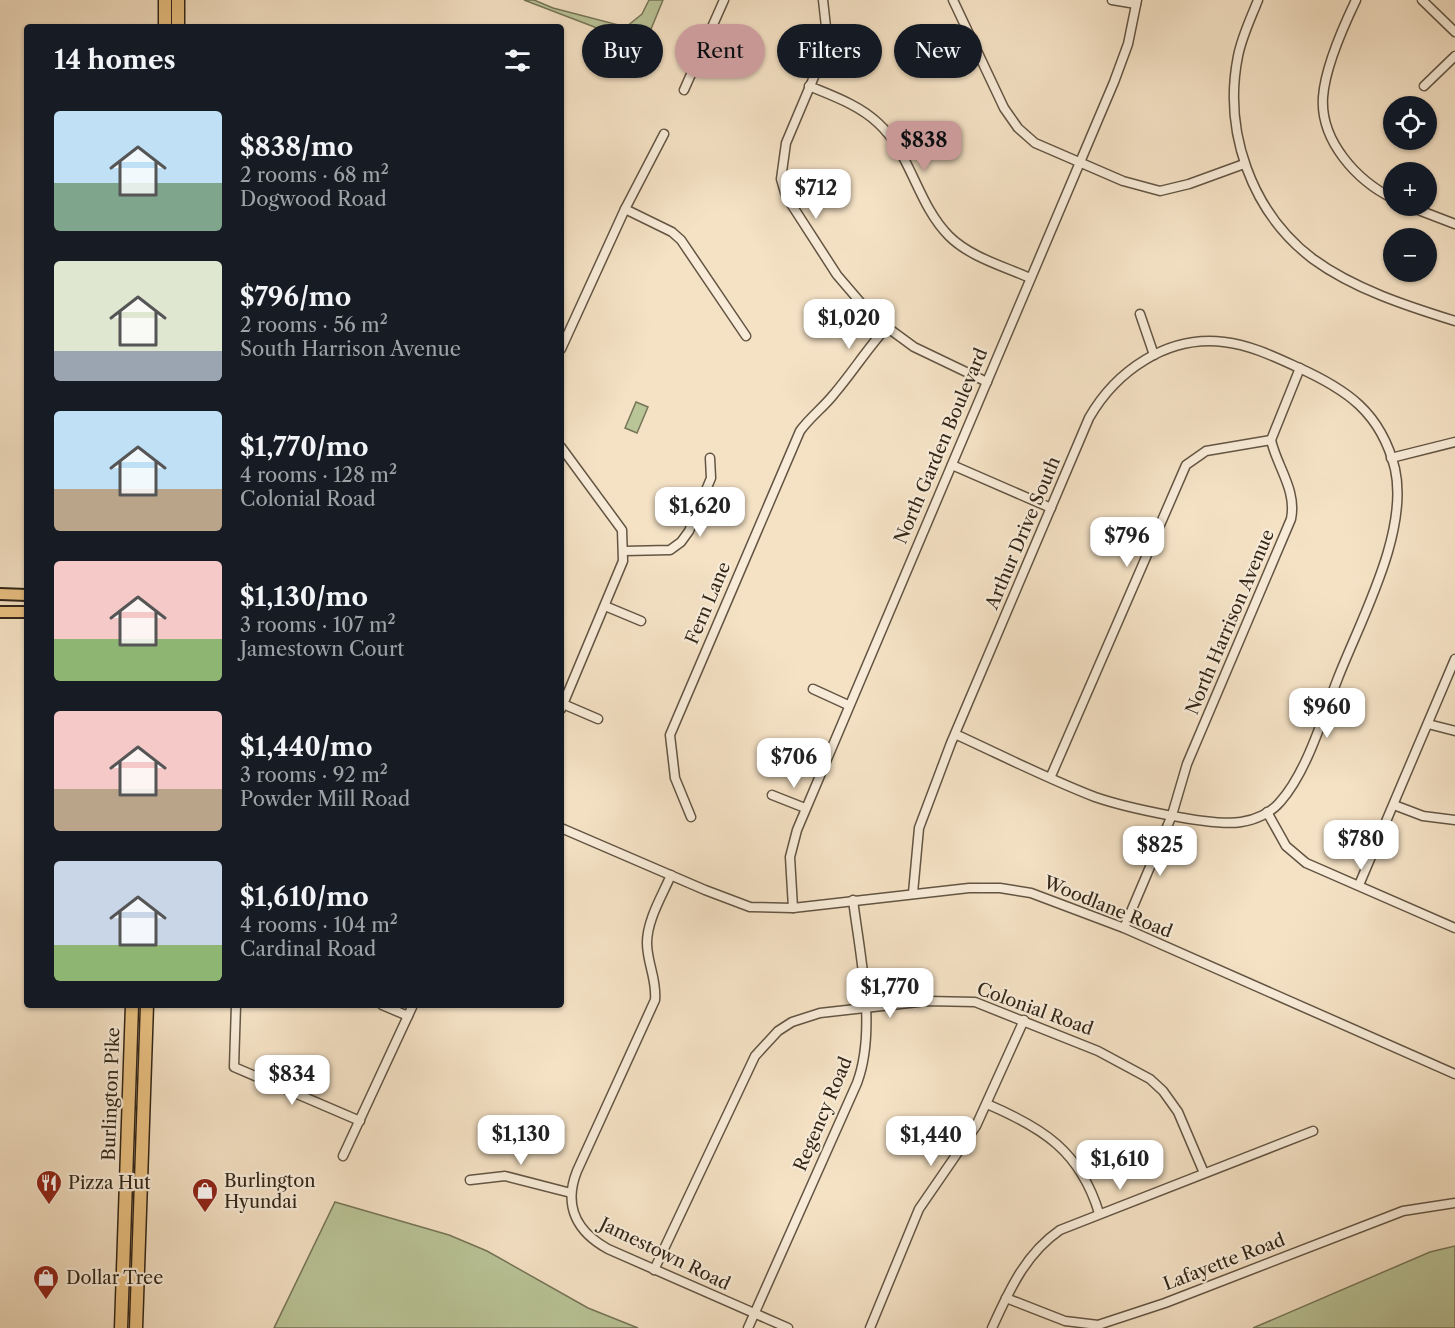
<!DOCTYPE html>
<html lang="en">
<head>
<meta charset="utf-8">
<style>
	:root { --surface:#171b24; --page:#20242c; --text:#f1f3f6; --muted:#9ea1a6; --accent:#c59692 }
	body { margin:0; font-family:"Libre Caslon Text",serif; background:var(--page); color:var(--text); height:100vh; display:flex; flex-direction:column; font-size:22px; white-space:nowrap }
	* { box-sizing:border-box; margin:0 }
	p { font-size:20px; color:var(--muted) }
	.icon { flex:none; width:33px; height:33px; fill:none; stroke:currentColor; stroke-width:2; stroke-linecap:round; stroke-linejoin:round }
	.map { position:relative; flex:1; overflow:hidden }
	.drawer { position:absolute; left:24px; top:24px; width:540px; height:984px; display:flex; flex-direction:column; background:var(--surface); border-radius:6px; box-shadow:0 2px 4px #0004 }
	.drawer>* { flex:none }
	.banner { position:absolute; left:582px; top:24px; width:570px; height:54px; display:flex; gap:12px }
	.buttons { position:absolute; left:1383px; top:96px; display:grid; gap:12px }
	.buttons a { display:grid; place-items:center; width:54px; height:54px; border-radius:50%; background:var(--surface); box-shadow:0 2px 4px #0004; font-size:30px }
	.price { position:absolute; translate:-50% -51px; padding:0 14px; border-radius:12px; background:#fff; color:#222; font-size:20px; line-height:39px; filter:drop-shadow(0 2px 3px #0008) }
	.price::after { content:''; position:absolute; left:50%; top:36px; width:18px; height:14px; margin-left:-9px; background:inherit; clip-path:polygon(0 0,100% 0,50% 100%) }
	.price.on { background:var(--accent); color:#111 }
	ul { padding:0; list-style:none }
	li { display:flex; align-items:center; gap:18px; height:150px; padding:0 30px }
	li span { display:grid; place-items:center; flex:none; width:168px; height:120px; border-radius:6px; color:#555 }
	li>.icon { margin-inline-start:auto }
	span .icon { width:72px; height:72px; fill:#fffc; stroke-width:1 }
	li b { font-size:26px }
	h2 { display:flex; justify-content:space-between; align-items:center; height:72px; padding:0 30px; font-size:26px }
	.tag { padding:0 21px; border-radius:27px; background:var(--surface); box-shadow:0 2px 4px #0004; font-size:21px; line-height:54px }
	.tag.on { background:var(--accent); color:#111 }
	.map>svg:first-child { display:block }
	.green { fill:#b9c497; stroke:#767558; stroke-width:1.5 }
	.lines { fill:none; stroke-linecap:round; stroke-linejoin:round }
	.minor-casing { stroke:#635543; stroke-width:11 }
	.major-casing { stroke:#322618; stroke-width:14 }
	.highway-casing { stroke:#322618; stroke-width:15 }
	.minor { stroke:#f8ecd9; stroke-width:8 }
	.major { stroke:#eac182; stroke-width:10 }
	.highway { stroke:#eac182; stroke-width:12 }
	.labels { text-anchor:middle; stroke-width:4.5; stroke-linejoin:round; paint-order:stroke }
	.street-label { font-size:18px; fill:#322618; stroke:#f8ecd9 }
	.poi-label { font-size:18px; fill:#322618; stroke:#f8ecd9; text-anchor:start }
</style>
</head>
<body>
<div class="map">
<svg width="1455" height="1328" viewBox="0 0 1455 1328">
	<rect width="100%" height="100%" fill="#f5e2c5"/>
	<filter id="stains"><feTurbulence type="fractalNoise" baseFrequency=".00333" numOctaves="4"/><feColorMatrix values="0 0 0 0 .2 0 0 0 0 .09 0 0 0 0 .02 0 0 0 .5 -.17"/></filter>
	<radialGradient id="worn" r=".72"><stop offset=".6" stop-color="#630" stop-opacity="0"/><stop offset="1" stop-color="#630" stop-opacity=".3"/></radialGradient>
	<g class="green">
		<polygon points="524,0 534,0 553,8 626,27 642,14 649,0 663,0 644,46"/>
		<polygon points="636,402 648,407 637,433 625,428"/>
		<polygon points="335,1202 449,1235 487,1251 588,1308 638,1328 274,1328"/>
		<polygon points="1455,1246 1455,1328 1253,1328 1430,1252"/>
	</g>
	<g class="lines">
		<defs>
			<g id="minor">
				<polyline points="823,0 827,36 816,72 786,143 781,179 786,196 837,275 873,317 914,347 987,382"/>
				<polyline points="953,0 1004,108 1018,128 1035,143 1123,181 1160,191 1189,184 1244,164"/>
				<polyline points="1112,0 1136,4"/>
				<path d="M1258 0C1251 18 1242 36 1238 56 1223 131 1251 212 1313 259 1354 289 1407 306 1455 321"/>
				<path d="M1356 0C1344 25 1325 69 1323 97 1320 141 1357 181 1394 199"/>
				<polyline points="1422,0 1455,32"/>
				<path d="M809 86C833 96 859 105 878 123 911 153 917 204 949 236 970 257 1003 266 1030 278"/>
				<polyline points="1424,86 1455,56"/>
				<polyline points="684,90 724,0"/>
				<polyline points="1408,206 1455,224"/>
				<polyline points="625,209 672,232 681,240 746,336"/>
				<polyline points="1140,314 1154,355"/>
				<polyline points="561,349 625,209 664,134"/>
				<polyline points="1271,440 1300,368"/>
				<polyline points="561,447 622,530 623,561 561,709"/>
				<polyline points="1391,458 1455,442"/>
				<polyline points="952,465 1051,508"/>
				<polyline points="624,551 670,550 681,542 689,531 711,478 710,458"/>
				<polyline points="605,606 641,621"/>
				<polyline points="813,689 848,705"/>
				<polyline points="563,704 598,719"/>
				<polyline points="1428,724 1455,731"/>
				<polyline points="1051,776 1186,465 1206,451 1271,440"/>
				<polyline points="772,795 805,808"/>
				<polyline points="1394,805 1423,816 1455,820"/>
				<polyline points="1267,812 1286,846 1306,863 1455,928"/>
				<path d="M691 817 675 778 670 735 800 431C810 417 823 408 834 394 852 373 867 349 886 328"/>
				<polyline points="561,828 705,890 750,907 793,908 969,888 1000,888 1031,893 1124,928 1455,1074"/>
				<path d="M671 875C662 896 647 920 647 943 647 963 657 979 655 1000L577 1171C563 1206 577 1232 608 1249L788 1328"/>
				<polyline points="1359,885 1455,659"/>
				<path d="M913 893 919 828 951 743 1089 418C1116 371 1167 335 1224 342 1250 345 1273 356 1297 367 1346 389 1381 412 1395 469 1409 532 1361 619 1338 678 1323 716 1307 772 1280 802 1271 813 1255 820 1241 822 1212 827 1124 807 1095 797 1048 779 1001 755 955 734"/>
				<polyline points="793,908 790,857 797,830 1114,82 1128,44 1137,0"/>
				<path d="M1124 928 1172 815 1187 764 1291 519C1297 490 1277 467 1271 440"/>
				<polyline points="236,1005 234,1067 360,1121"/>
				<polyline points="382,1005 408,1016"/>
				<path d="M987 1104C1043 1128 1080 1151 1099 1213"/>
				<polyline points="343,1156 413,1005"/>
				<polyline points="470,1180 505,1176 571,1193"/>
				<polyline points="654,1270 755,1056 778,1031 792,1022 820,1013 927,1001 975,1002 1098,1051 1150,1079 1163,1091 1178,1112 1204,1173"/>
				<polyline points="1006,1298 1065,1321 1098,1325 1165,1303 1403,1211 1455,1203"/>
				<path d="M748 1328 857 1083C877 1030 860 956 853 900"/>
				<polyline points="870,1328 919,1209 976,1126 1024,1020"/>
				<path d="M992 1328C1009 1291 1025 1254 1060 1230L1313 1131"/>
			</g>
			<g id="major">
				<polyline points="0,594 27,595"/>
				<polyline points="0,612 27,612"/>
			</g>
			<g id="highway">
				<polyline points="165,27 165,0"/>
				<polyline points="178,27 178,0"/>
				<polyline points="121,1328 132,1005"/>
				<polyline points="136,1328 147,1005"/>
			</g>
		</defs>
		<use href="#minor" class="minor-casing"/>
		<use href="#major" class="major-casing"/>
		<use href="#highway" class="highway-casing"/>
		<use href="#minor" class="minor"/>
		<use href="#major" class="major"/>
		<use href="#highway" class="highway"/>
	</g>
	<defs>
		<symbol id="restaurant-pin" viewBox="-11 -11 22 30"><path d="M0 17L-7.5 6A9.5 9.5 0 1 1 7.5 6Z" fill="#8f2418" stroke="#f8ecd9"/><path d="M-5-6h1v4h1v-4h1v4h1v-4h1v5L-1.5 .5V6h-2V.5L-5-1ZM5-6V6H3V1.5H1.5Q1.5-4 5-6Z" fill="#fff"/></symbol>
		<symbol id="shop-pin" viewBox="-11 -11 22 30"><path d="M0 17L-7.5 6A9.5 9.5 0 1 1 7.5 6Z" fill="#8f2418" stroke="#f8ecd9"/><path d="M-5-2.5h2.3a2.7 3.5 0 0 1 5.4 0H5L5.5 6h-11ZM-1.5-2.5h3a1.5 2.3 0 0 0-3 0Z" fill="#fff"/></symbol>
	</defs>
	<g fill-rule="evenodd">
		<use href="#restaurant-pin" x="34" y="1168" width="30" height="40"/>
		<use href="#shop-pin" x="190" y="1176" width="30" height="40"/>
		<use href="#shop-pin" x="31" y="1263" width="30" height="40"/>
	</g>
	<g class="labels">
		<g class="street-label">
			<text transform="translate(941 446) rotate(-67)" y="6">North Garden Boulevard</text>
			<text transform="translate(1023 533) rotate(-67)" y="6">Arthur Drive South</text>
			<text transform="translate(708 603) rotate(-67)" y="6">Fern Lane</text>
			<text transform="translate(1230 622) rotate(-67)" y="6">North Harrison Avenue</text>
			<text transform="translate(1108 907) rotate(22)" y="6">Woodlane Road</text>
			<text transform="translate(1035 1009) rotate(20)" y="6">Colonial Road</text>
			<text transform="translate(111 1094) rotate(-88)" y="6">Burlington Pike</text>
			<text transform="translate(823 1114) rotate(-67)" y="6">Regency Road</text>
			<text transform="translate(665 1254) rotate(26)" y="6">Jamestown Road</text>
			<text transform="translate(1224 1262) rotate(-21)" y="6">Lafayette Road</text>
		</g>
		<g class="poi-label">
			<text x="224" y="1187">Burlington<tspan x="224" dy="21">Hyundai</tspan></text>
			<text x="68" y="1189">Pizza Hut</text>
			<text x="66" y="1284">Dollar Tree</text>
		</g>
	</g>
	<rect width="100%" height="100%" filter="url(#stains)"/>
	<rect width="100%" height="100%" fill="url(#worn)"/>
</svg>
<div class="buttons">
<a><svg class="icon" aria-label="locate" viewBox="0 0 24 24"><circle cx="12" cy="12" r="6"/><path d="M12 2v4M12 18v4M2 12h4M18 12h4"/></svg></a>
<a>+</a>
<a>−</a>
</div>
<b class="price on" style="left:924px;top:172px">$838</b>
<b class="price" style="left:816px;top:220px">$712</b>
<b class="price" style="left:849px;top:350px">$1,020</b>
<b class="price" style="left:700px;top:538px">$1,620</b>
<b class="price" style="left:1127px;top:568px">$796</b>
<b class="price" style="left:1327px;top:739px">$960</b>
<b class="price" style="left:794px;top:789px">$706</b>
<b class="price" style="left:1361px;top:871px">$780</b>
<b class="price" style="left:1160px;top:877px">$825</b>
<b class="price" style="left:890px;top:1019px">$1,770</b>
<b class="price" style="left:292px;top:1106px">$834</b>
<b class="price" style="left:521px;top:1166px">$1,130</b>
<b class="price" style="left:931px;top:1167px">$1,440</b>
<b class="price" style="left:1120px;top:1191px">$1,610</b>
<div class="banner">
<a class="tag">Buy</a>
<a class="tag on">Rent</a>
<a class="tag">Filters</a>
<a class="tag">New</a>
</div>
<section class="drawer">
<h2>14 homes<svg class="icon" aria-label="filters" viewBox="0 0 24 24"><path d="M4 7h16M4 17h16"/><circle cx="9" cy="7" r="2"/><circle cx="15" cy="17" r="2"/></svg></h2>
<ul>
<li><span style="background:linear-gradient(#bfe0f5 60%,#7fa58c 0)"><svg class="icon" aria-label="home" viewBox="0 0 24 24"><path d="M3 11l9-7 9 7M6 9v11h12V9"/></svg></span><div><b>$838/mo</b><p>2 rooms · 68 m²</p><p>Dogwood Road</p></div></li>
<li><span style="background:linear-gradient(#dfe7d0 75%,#9aa5b1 0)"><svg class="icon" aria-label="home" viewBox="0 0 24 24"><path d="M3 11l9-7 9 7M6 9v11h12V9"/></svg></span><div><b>$796/mo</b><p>2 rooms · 56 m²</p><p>South Harrison Avenue</p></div></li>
<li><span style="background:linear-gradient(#bfe0f5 65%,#b9a48a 0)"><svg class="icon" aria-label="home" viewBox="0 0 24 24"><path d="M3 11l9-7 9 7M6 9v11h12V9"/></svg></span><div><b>$1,770/mo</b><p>4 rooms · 128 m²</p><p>Colonial Road</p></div></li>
<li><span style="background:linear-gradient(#f6c9c9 65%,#8fb573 0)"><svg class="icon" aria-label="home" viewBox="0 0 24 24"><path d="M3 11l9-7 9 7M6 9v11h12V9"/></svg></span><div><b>$1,130/mo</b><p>3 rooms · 107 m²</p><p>Jamestown Court</p></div></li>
<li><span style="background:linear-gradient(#f6c9c9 65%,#b9a48a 0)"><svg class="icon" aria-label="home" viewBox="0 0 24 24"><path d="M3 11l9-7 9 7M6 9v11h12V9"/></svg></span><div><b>$1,440/mo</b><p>3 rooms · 92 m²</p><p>Powder Mill Road</p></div></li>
<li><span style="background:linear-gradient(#c9d6e8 70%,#8fb573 0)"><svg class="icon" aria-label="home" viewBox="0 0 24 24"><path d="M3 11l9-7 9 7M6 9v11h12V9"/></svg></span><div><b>$1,610/mo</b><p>4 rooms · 104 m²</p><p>Cardinal Road</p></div></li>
</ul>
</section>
</div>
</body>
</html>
